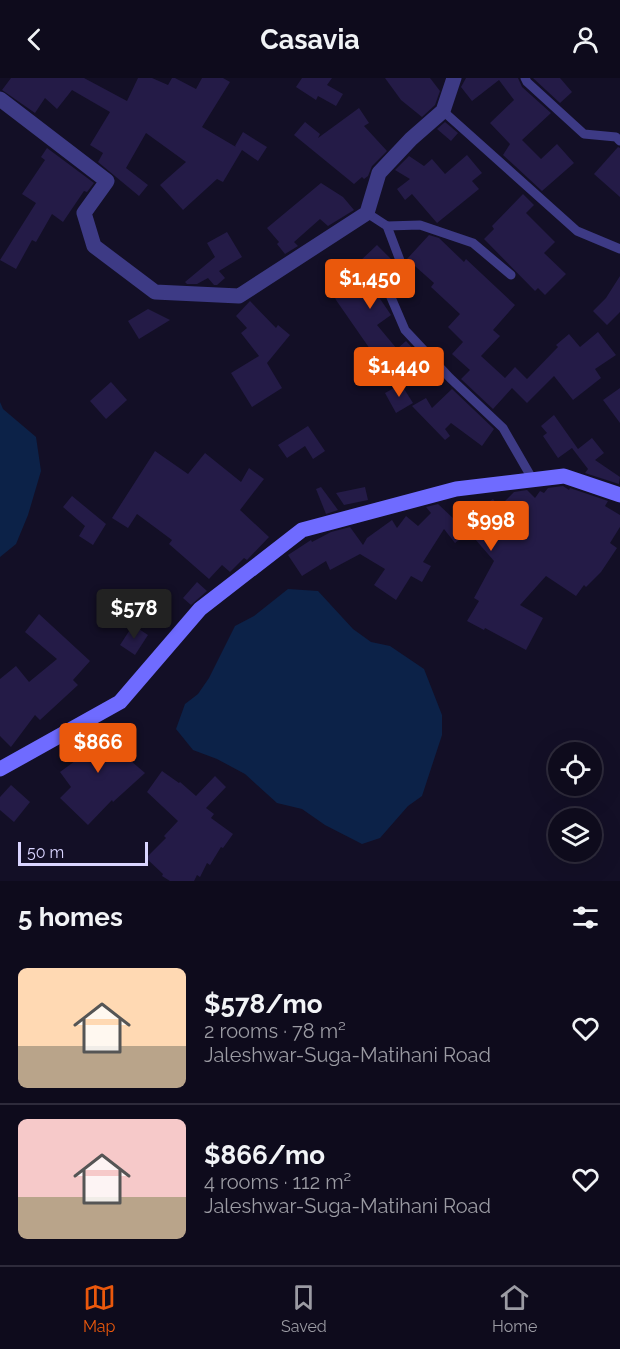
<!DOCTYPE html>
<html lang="en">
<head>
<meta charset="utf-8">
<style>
	:root { --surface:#0e0b1c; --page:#171425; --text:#f1f3f6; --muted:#9b9ba3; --line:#2e2b3b; --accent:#ea580c }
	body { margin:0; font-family:Raleway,sans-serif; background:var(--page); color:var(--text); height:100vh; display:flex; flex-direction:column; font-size:22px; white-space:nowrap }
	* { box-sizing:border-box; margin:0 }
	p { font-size:20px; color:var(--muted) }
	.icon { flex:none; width:33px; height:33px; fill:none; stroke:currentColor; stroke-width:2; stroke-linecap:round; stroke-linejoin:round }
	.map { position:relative; height:803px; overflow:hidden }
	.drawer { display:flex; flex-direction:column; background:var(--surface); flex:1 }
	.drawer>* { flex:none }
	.fabs { position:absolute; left:548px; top:664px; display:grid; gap:12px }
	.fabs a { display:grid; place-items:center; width:54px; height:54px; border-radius:50%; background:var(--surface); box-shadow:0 6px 24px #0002,0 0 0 2px var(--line); font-size:30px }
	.scale { position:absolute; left:18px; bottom:15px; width:130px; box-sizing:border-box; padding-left:6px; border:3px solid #d9d4ff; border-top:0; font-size:16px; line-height:21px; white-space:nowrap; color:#d9d4ff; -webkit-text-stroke:4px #130f26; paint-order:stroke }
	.price { position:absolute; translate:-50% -51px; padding:0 14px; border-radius:6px; background:var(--accent); color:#fff; font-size:20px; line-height:39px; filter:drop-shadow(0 2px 3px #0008) }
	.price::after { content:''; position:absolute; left:50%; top:36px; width:18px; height:14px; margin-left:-9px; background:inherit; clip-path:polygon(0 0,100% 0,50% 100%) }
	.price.active { background:#222; color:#fff }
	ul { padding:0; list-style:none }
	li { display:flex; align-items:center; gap:18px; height:150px; padding:0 18px }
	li+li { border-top:2px solid var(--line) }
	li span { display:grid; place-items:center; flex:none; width:168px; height:120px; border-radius:9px; color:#555 }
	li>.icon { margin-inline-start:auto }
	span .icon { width:72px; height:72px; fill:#fffc; stroke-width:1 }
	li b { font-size:26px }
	h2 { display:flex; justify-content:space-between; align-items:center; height:72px; padding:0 18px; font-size:26px }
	header { display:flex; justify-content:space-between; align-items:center; height:78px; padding:0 18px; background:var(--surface); font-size:27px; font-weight:700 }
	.menu { display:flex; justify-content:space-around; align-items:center; height:84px; border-top:2px solid var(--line); background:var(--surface); font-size:16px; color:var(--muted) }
	.menu a { display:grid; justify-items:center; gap:3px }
	.menu .active { color:var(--accent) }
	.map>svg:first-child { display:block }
	.water { fill:#0c2248 }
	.building { fill:#241b47 }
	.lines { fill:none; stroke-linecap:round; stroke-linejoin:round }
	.lane { stroke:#3d3a85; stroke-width:9 }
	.street { stroke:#3d3a85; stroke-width:15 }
	.secondary { stroke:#6f6bff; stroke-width:15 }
</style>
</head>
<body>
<header><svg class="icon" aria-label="back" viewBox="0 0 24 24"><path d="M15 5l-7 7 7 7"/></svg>Casavia<svg class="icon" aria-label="person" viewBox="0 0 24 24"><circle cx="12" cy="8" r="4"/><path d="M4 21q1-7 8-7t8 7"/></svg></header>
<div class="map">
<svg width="620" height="803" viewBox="0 0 620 803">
	<rect width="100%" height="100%" fill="#130f26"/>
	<g class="water">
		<polygon points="0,324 3,331 36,359 41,393 28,437 16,466 0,479"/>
		<polygon points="288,511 318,513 353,551 371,564 390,568 424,591 442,637 442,657 422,718 408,728 380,760 362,766 325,747 302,731 277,725 245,696 217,681 193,672 176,651 185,626 198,616 209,600 235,548 254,538"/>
	</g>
	<g class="building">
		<polygon points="11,0 84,0 127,23 138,0 152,0 168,7 172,0 175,0 196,11 202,0 223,0 230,4 202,49 236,69 235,68 243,54 267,69 258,83 242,72 223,104 217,101 183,132 160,107 186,84 146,55 126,90 148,107 139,118 98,84 103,75 90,67 110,34 72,12 57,31 45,20 35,35 2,12"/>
		<polygon points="302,0 332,0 327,7 343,16 336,28 318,18 316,22 296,9"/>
		<polygon points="385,0 430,0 440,13 435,27 422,39 401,22"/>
		<polygon points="466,0 518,0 522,9 551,35 522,62 541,81 557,66 574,85 542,113 503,77 510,66 490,45 514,22 499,2 472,23 461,9"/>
		<polygon points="533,0 560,0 572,14 560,25"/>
		<polygon points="359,30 369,45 364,48 387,73 372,88 368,98 364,101 362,99 354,106 294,57 305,44 320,56 318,60"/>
		<polygon points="445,44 458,55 451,63 437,51"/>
		<polygon points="618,69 620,70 620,119 594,96"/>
		<polygon points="47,70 94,105 87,114 84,113 63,144 52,136 36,164 32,162 16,191 0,182 36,125 22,116 45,82 41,79"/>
		<polygon points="467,77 482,95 472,103 479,111 437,145 412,116 405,122 397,111 410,101 395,92 409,78 424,88 432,81 445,96"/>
		<polygon points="321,105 343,119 354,132 328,148 320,141 294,164 298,168 285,176 277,166 279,164 267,150"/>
		<polygon points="523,116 534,127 526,135 555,164 544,175 566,196 545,217 538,210 535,213 484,161 494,151 492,148"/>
		<polygon points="227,154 242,179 219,193 225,200 217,207 214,207 208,200 197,206 187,206 185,204 215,179 207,165"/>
		<polygon points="429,157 439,160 464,184 466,181 515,227 493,252 500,258 481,278 505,300 515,289 527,301 558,269 556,267 569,256 580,269 598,254 616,277 595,291 601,300 573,322 554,298 527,325 512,310 493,331 461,301 470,292 452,276 463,264 448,249 460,236 431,209 434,205 407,181"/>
		<polygon points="377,167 394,184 370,206 391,237 377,247 397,271 406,263 416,274 407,281 412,286 392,302 368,273 370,271 336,222 326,199 357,186"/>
		<polygon points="620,198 620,234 607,247 593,233 606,220"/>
		<polygon points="250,223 276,250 278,247 290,257 267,285 282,310 252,329 231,295 259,278 241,255 247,250 236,238"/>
		<polygon points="148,231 170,242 139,261 128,243"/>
		<polygon points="111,304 127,322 106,341 90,323"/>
		<polygon points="401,306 413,325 396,335 385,315"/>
		<polygon points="620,310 620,345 603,322"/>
		<polygon points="452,311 494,351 482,368 451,345 445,351 450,358 445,362 412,328 426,320 432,330"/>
		<polygon points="554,337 578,371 592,360 604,375 595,382 620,399 619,406 585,395 588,391 572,370 558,380 543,358 547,355 541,348"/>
		<polygon points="308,348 325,373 313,381 305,368 287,380 278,367"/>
		<polygon points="155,373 188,396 205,375 241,404 249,390 264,401 240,432 269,459 247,482 244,480 230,494 222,487 209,501 169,466 172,462 137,436 128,450 112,440"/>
		<polygon points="563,408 569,412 570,410 608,423 605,428 620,437 620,449 610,465 617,470 601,494 586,509 584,507 576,518 546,498 520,527 543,540 526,572 485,550 484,552 467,543 479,523 474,520 494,483 469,454 455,465 444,451 423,484 431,488 422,504 411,498 396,522 374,507 385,491 360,476 330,492 326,483 302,498 288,477 311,462 312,464 331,454 350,449 363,467 367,460 392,442 397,450 406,438 418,448 431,435 426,429 438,426 454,441 475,426 478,431 493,421 499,429 514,414 527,412 535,420 540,413 544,415 548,410"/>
		<polygon points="321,409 338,432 326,436 316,411"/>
		<polygon points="365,409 368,422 344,427 336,415"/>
		<polygon points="72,418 106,446 93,467 79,458 85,448 63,429"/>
		<polygon points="197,504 207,513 191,527 183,520"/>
		<polygon points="39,536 90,583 73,602 78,607 40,642 35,637 11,669 0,658 0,601 16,588 29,604 57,581 25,554"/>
		<polygon points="133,547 148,557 135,577 120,567"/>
		<polygon points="100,649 110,665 111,664 118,672 125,665 137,678 131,683 145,695 113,724 112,722 88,747 60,720 71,709 60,694 75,683 74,682 78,678 70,663"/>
		<polygon points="162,693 179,705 180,704 196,718 215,698 226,709 206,730 214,736 211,740 233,756 223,770 221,769 210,787 207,785 200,799 197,797 194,803 170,803 162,798 163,796 146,780 166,760 164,758 178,743 147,714"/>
		<polygon points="11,707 30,724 14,744 0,732 0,719"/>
	</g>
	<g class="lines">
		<g class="lane">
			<polyline points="525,0 527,4 584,56 616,59 620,63"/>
			<polyline points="443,33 577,153 620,171"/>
			<polyline points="367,135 387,148 401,185 390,217 405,252 450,300 503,350 533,402"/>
			<polyline points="387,148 420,147 473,165 511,197"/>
		</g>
		<polyline class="street" points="0,21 107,103 84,135 94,168 155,214 239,218 367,135 379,95 411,61 443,33 454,0"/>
		<polyline class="secondary" points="0,691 120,624 200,531 302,452 456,411 564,398 620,417"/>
	</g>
</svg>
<div class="fabs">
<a><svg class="icon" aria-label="locate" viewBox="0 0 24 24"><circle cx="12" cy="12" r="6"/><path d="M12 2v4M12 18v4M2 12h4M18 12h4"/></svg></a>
<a><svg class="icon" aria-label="layers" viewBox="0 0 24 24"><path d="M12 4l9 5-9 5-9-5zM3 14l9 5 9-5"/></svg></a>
</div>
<div class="scale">50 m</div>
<b class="price" style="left:370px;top:232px">$1,450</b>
<b class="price" style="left:399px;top:320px">$1,440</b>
<b class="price" style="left:491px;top:474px">$998</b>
<b class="price active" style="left:134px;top:562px">$578</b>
<b class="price" style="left:98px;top:696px">$866</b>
</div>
<section class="drawer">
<h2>5 homes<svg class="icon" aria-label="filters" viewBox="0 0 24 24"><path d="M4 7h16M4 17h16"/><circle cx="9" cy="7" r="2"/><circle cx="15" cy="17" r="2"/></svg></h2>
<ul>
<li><span style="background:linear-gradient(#ffd9b3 65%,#b9a48a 0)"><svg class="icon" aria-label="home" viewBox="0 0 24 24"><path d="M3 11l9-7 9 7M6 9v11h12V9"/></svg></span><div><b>$578/mo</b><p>2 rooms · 78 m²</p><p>Jaleshwar-Suga-Matihani Road</p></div><svg class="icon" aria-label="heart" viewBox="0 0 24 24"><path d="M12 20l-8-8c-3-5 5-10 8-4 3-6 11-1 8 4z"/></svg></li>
<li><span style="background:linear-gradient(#f6c9c9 65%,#b9a48a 0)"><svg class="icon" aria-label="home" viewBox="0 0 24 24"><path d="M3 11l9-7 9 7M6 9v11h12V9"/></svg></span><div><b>$866/mo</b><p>4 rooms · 112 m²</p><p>Jaleshwar-Suga-Matihani Road</p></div><svg class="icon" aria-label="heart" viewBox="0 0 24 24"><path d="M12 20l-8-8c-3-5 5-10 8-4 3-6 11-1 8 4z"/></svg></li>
</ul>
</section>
<nav class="menu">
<a class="active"><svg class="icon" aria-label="map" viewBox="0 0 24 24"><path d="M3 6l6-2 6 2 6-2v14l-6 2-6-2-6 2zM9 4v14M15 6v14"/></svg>Map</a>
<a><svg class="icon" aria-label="saved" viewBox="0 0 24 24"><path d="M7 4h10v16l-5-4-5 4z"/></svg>Saved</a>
<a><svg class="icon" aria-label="home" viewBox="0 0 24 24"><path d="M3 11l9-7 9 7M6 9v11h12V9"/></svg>Home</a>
</nav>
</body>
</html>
